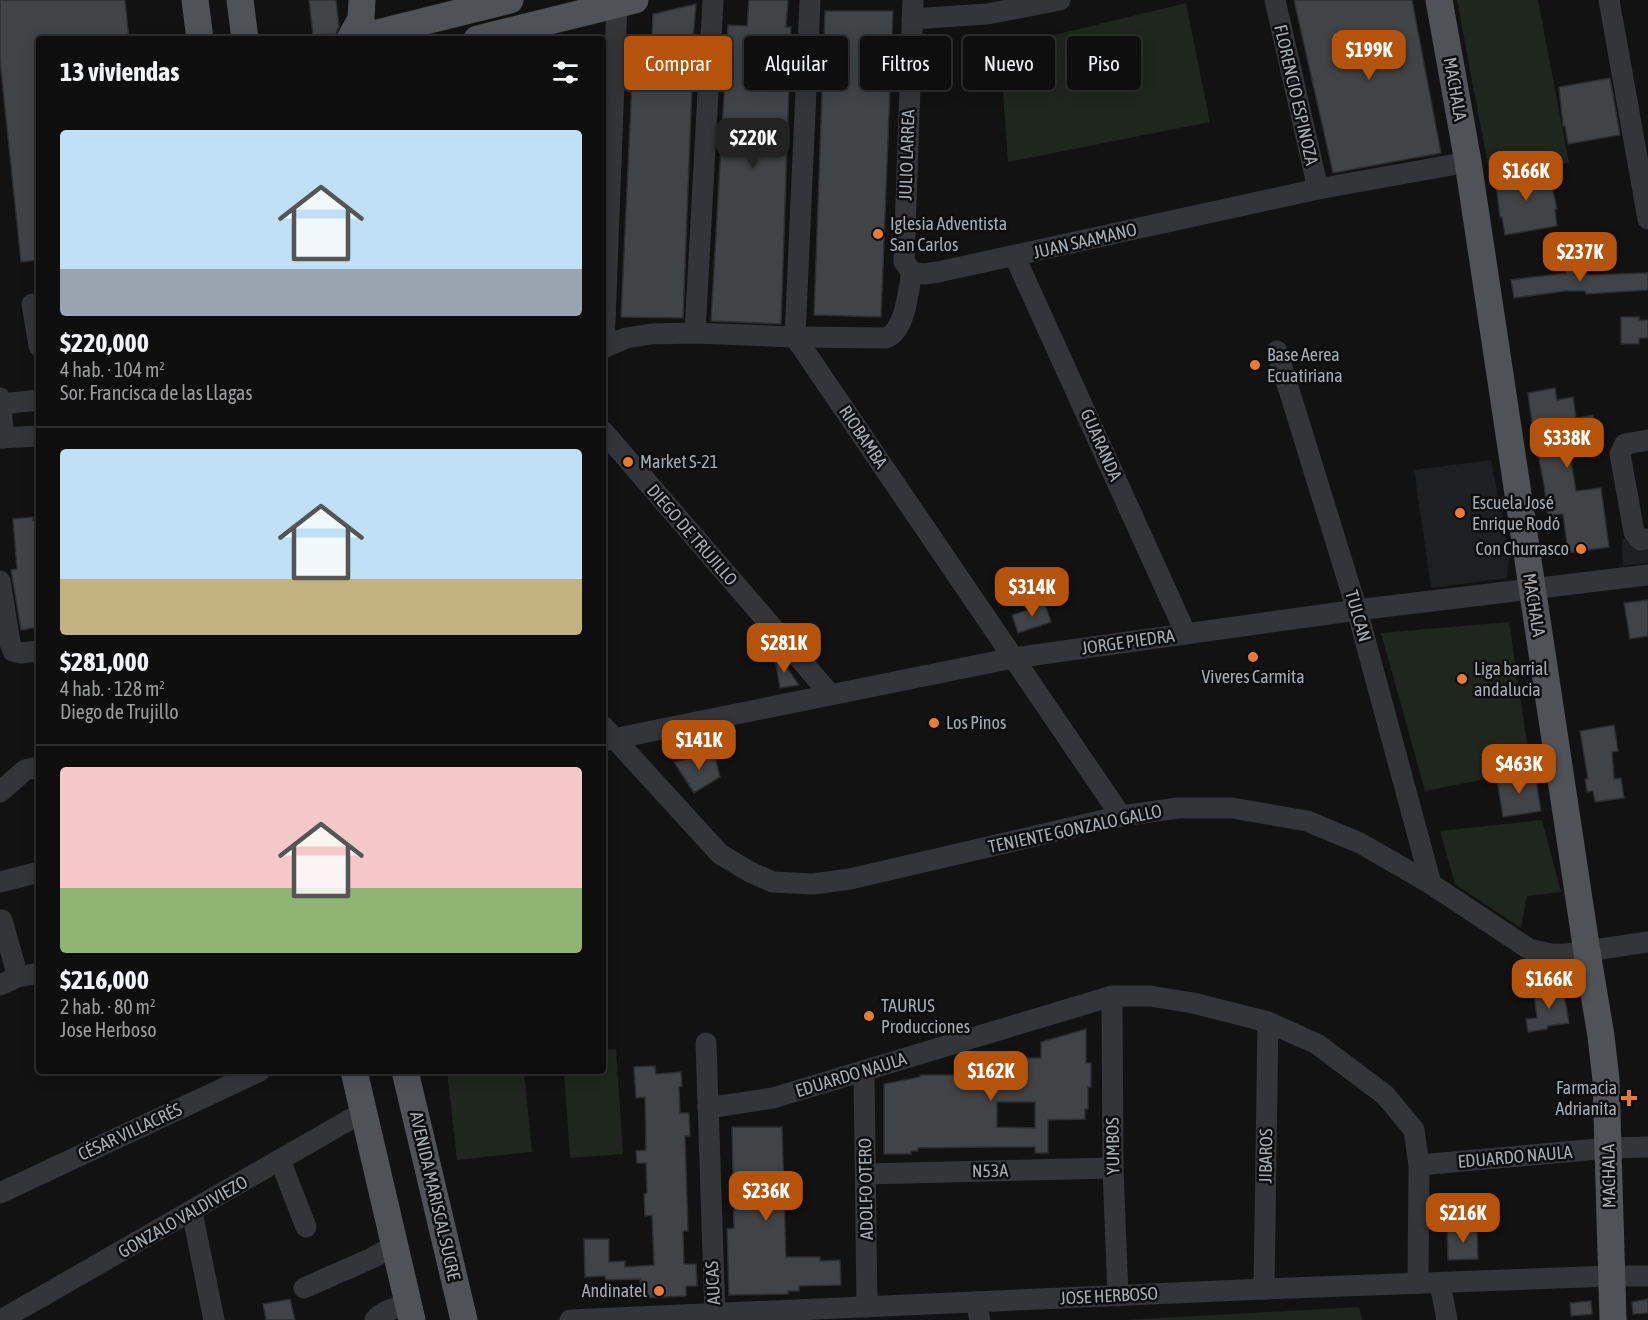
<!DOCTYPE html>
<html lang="es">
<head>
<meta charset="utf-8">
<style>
	:root { --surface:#0e0e0e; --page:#1c1c1c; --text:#f1f3f6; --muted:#9b9c9e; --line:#2e2e2e; --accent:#b45309 }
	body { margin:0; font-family:"Asap Condensed",sans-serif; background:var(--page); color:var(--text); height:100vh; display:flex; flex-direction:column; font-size:22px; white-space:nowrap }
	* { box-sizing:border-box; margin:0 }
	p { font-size:20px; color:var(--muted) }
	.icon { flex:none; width:33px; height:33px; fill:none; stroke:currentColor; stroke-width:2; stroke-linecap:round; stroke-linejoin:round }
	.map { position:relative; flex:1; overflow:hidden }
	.side { position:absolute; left:36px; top:36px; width:570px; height:1038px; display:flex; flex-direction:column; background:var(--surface); border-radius:6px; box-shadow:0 3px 15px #0003,0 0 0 2px var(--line) }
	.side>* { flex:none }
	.hud { position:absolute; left:624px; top:36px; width:570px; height:54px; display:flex; gap:12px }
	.price { position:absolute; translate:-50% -51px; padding:0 14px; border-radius:12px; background:var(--accent); color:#fff; font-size:20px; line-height:39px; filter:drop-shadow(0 2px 3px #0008) }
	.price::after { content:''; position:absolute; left:50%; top:36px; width:18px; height:14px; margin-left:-9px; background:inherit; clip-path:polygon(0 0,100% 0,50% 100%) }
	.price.selected { background:#222; color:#fff }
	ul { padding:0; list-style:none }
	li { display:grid; align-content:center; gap:12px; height:318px; padding:0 24px }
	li+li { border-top:2px solid var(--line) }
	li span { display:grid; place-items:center; height:186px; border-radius:6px; color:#555 }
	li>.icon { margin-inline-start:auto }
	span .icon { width:108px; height:108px; fill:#fffc; stroke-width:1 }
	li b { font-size:26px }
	h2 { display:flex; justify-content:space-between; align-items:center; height:72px; padding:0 24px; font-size:26px }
	.pill { padding:0 21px; border-radius:6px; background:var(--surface); box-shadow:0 3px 15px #0003,0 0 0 2px var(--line); font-size:21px; line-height:54px }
	.pill.selected { background:var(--accent); color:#fff }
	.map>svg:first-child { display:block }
	.built { fill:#1e1f20 }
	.green { fill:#1f261e }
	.building { fill:#414446; stroke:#2c2d2f; stroke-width:1.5; fill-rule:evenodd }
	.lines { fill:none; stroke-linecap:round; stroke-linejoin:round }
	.minor { stroke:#333538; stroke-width:21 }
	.major { stroke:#4f5357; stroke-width:27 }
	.poi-dot { fill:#e87b35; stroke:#0d0d0e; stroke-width:2 }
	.labels { text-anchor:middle; stroke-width:5; stroke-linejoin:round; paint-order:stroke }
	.street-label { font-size:18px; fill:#a4adb3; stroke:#0d0d0e }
	.poi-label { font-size:18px; fill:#a4adb3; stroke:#0d0d0e; text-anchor:start }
</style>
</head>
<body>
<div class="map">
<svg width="1648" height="1320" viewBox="0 0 1648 1320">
	<rect width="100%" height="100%" fill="#121213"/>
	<g class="built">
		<polygon points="1491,460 1509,556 1507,578 1431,588 1414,470"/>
		<polygon points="1648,535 1648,563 1623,566 1622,539"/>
	</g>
	<g class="green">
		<polygon points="1457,0 1538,0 1569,163 1490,176"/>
		<polygon points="1186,3 1210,122 1008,162 1000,48"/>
		<polygon points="1509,622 1531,770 1425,791 1381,633"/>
		<polygon points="1542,820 1561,892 1527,896 1521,928 1455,884 1440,831"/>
		<polygon points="616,1049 623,1154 570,1158 564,1071 603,1071 603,1050"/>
		<polygon points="447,1071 524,1071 532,1152 457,1160"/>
		<polygon points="1359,1307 1362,1320 1124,1320"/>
	</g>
	<g class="building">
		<polygon points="0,0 125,0 129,39 39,39 39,260 21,262 0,61"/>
		<polygon points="309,0 336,0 339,26 336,34 313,35"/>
		<polygon points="749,0 788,0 786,27 791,27 781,324 711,321 726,60 729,60 730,43 727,43 728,25 747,26"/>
		<polygon points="1294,0 1412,0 1441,153 1333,173"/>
		<polygon points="696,4 693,40 652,36 653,14"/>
		<polygon points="825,11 893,11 881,317 814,315"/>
		<polygon points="633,60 693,60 683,318 621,317"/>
		<polygon points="1610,78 1620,135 1568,144 1565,126 1563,126 1559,87"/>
		<polygon points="1548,169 1557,209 1555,210 1557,226 1505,235 1502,217 1500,217 1495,177"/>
		<polygon points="1566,268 1586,268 1587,275 1648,273 1648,290 1586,294 1585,291 1565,291 1514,298 1511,280 1566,273"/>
		<polygon points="1621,317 1639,317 1639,320 1648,320 1648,338 1639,338 1639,344 1621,344"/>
		<polygon points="1555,388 1557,400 1573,397 1576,418 1593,415 1598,444 1569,449 1576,491 1601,488 1609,547 1568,553 1563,514 1548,516 1544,485 1538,454 1536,454 1528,393"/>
		<polygon points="33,517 33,520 39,519 39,561 36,562 39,585 39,627 21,630 11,570 17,569 13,519"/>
		<polygon points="1648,600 1648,636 1630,639 1624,603"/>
		<polygon points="1045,604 1051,622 1018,633 1012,615"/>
		<polygon points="773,647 773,648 799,685 780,688"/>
		<polygon points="1614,725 1618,751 1612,752 1614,779 1621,778 1624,798 1595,802 1593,791 1587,792 1585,779 1588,779 1580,731"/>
		<polygon points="714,753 720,777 694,793 674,762"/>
		<polygon points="1535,774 1541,811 1503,817 1497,780"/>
		<polygon points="1563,988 1569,1023 1548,1026 1547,1029 1528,1032 1526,1019 1537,1018 1534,993"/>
		<path d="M1086 1029V1063H1091V1087H1088V1109H1085V1119L1048 1120V1153H1035V1147H993L918 1148V1151H911V1154H884V1084L920 1077V1075H972V1064H1005V1058H1041V1042ZM997 1102H1035V1128L997 1127Z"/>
		<polygon points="655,1066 656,1074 681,1072 682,1086 679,1087 680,1113 689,1113 690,1136 685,1136 688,1231 683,1231 684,1264 696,1264 697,1286 686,1286 686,1296 641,1298 640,1279 606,1280 605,1276 585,1277 584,1239 609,1239 609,1262 625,1261 625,1267 654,1265 652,1215 645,1216 644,1194 647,1193 646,1163 637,1163 636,1151 646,1150 645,1097 636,1098 634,1067"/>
		<polygon points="732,1127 782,1127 786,1257 820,1257 820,1261 840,1260 841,1285 799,1286 799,1291 788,1291 788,1294 729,1295 727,1229 734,1228"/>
		<polygon points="1477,1227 1478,1259 1448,1260 1447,1228"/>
		<polygon points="290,1299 295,1320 266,1320 263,1304"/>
		<polygon points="1648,1299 1648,1313 1633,1314 1632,1302"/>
		<polygon points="1591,1301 1592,1314 1571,1316 1570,1303"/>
	</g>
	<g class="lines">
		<g class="minor">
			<polyline points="810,0 795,337 1121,816"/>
			<polyline points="1275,0 1318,189"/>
			<polyline points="1609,0 1648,219"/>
			<polyline points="912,19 987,14 1060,0"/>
			<polyline points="1015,257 1186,634"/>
			<polyline points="912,272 924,274 938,272 1318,189 1468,162"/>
			<polyline points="912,272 904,262 913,0"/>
			<polyline points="32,304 39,346"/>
			<polyline points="695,333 713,0"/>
			<polyline points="604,347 617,4"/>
			<path d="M603 348 626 338 651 334 695 333 795 337 886 338C906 330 908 291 912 272"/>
			<polyline points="1277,351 1357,610 1431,884"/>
			<polyline points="0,398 4,438"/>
			<polyline points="1,404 39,400"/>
			<polyline points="603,431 830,694"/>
			<polyline points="0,438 39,436"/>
			<polyline points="1648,440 1625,444 1620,454 1634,532 1641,540 1648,539"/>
			<polyline points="0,581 10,643 13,651 21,653 39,651"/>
			<polyline points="603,726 720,854 750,872 773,882 813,884 850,879 1121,816 1178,808 1232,808 1307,821 1360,843 1431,884 1529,949 1550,954 1567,954 1648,942"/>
			<polyline points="603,741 1013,658 1357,610 1648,575"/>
			<polyline points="0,792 25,770 39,767"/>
			<polyline points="0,882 39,872"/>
			<polyline points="2,920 18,977"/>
			<polyline points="0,985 18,977 39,973"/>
			<polyline points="1112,996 1113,1168 1118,1296"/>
			<polyline points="706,1043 715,1314"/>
			<polyline points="864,1071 867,1307"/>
			<polyline points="708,1108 773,1098 1112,996 1150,996 1193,1003 1268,1022 1317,1044 1385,1095 1414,1130 1419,1165 1418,1283"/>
			<polyline points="280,1160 306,1227"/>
			<polyline points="1419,1165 1609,1148 1648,1147"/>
			<polyline points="866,1174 1113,1168"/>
			<polyline points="0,1193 260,1071"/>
			<polyline points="192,1212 214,1320"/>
			<polyline points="1440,1283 1447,1320"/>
			<polyline points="304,1288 372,1258 395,1245"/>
			<polyline points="1264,1289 1268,1022"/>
			<polyline points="976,1302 980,1320"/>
			<polyline points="1,1320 363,1112"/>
			<path d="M375 1320C382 1310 397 1308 409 1304"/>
			<polyline points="570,1320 1264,1289 1611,1276 1648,1276"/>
		</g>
		<g class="major">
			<polyline points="195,0 200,39"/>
			<polyline points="240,0 245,39"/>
			<polyline points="1439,0 1468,162 1587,952 1601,1036 1606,1080 1613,1320"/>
			<polyline points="369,35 510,0"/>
			<polyline points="350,39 361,19 362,0"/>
			<polyline points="477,39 635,0"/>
			<polyline points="354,1071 412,1320"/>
			<polyline points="405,1071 464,1320"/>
		</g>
	</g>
	<g class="poi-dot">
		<circle cx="878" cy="234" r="6"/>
		<circle cx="1255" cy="365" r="6"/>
		<circle cx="628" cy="462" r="6"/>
		<circle cx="1460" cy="513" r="6"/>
		<circle cx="1581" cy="549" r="6"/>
		<circle cx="1253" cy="657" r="6"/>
		<circle cx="1462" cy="679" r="6"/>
		<circle cx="934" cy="723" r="6"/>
		<circle cx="869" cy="1016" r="6"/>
		<path d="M1626 1089h6v6h6v6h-6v6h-6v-6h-6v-6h6z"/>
		<circle cx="659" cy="1291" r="6"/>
	</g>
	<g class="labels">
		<g class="street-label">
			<text transform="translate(1455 89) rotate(80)" y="6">MACHALA</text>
			<text transform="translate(1296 95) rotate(77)" y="6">FLORENCIO ESPINOZA</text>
			<text transform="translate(907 155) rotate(-88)" y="6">JULIO LARREA</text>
			<text transform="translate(1085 241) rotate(-13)" y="6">JUAN SAAMANO</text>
			<text transform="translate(863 437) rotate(56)" y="6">RIOBAMBA</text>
			<text transform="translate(1101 445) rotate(66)" y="6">GUARANDA</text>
			<text transform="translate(692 535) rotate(49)" y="6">DIEGO DE TRUJILLO</text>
			<text transform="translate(1534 605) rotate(81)" y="6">MACHALA</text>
			<text transform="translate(1358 616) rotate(74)" y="6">TULCAN</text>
			<text transform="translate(1128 642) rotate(-8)" y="6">JORGE PIEDRA</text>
			<text transform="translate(1075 829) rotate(-12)" y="6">TENIENTE GONZALO GALLO</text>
			<text transform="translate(851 1075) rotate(-17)" y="6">EDUARDO NAULA</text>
			<text transform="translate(130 1132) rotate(-25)" y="6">CÉSAR VILLACRÉS</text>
			<text transform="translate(1113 1146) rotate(-91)" y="6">YUMBOS</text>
			<text transform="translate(1266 1156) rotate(-89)" y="6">JIBAROS</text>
			<text transform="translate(1515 1157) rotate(-5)" y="6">EDUARDO NAULA</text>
			<text transform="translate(990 1171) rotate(-1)" y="6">N53A</text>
			<text transform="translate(1609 1176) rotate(-91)" y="6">MACHALA</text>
			<text transform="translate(866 1189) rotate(-91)" y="6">ADOLFO OTERO</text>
			<text transform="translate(435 1196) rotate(77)" y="6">AVENIDA MARISCAL SUCRE</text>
			<text transform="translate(183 1217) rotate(-30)" y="6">GONZALO VALDIVIEZO</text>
			<text transform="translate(713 1283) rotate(-93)" y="6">AUCAS</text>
			<text transform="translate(1109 1296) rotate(-3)" y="6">JOSE HERBOSO</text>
		</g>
		<g class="poi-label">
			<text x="890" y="230">Iglesia Adventista<tspan x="890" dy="21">San Carlos</tspan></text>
			<text x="1267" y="361">Base Aerea<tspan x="1267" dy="21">Ecuatiriana</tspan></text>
			<text x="640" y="468">Market S-21</text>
			<text x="1472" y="509">Escuela José<tspan x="1472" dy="21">Enrique Rodó</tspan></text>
			<text x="1569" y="555" text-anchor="end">Con Churrasco</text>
			<text x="1474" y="675">Liga barrial<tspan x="1474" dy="21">andalucia</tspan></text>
			<text x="1253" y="683" text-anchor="middle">Viveres Carmita</text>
			<text x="946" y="729">Los Pinos</text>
			<text x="881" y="1012">TAURUS<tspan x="881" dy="21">Producciones</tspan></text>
			<text x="1617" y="1094" text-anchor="end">Farmacia<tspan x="1617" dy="21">Adrianita</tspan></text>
			<text x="647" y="1297" text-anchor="end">Andinatel</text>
		</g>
	</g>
</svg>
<b class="price" style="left:1369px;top:81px">$199K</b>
<b class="price selected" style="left:753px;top:169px">$220K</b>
<b class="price" style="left:1526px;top:202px">$166K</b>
<b class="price" style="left:1580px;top:283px">$237K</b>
<b class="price" style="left:1567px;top:469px">$338K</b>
<b class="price" style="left:1032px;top:618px">$314K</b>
<b class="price" style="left:784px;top:674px">$281K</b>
<b class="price" style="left:699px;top:771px">$141K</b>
<b class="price" style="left:1519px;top:795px">$463K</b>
<b class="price" style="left:1549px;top:1010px">$166K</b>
<b class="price" style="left:991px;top:1102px">$162K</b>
<b class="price" style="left:766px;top:1222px">$236K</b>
<b class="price" style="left:1463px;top:1244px">$216K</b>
<div class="hud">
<a class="pill selected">Comprar</a>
<a class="pill">Alquilar</a>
<a class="pill">Filtros</a>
<a class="pill">Nuevo</a>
<a class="pill">Piso</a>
</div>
<section class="side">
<h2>13 viviendas<svg class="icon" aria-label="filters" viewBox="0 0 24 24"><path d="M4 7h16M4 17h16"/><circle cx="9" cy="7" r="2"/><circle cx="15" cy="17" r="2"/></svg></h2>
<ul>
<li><span style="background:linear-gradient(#bfe0f5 75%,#9aa5b1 0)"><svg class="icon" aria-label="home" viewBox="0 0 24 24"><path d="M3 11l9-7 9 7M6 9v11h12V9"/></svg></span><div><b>$220,000</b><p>4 hab. · 104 m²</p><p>Sor. Francisca de las Llagas</p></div></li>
<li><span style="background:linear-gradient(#bfe0f5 70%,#c2b280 0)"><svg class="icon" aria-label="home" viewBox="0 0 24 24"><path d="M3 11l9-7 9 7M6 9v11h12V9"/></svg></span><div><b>$281,000</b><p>4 hab. · 128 m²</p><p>Diego de Trujillo</p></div></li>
<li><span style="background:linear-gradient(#f6c9c9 65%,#8fb573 0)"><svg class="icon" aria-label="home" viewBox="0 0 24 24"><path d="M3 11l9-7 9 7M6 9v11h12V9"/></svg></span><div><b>$216,000</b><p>2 hab. · 80 m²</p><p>Jose Herboso</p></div></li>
</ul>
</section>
</div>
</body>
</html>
